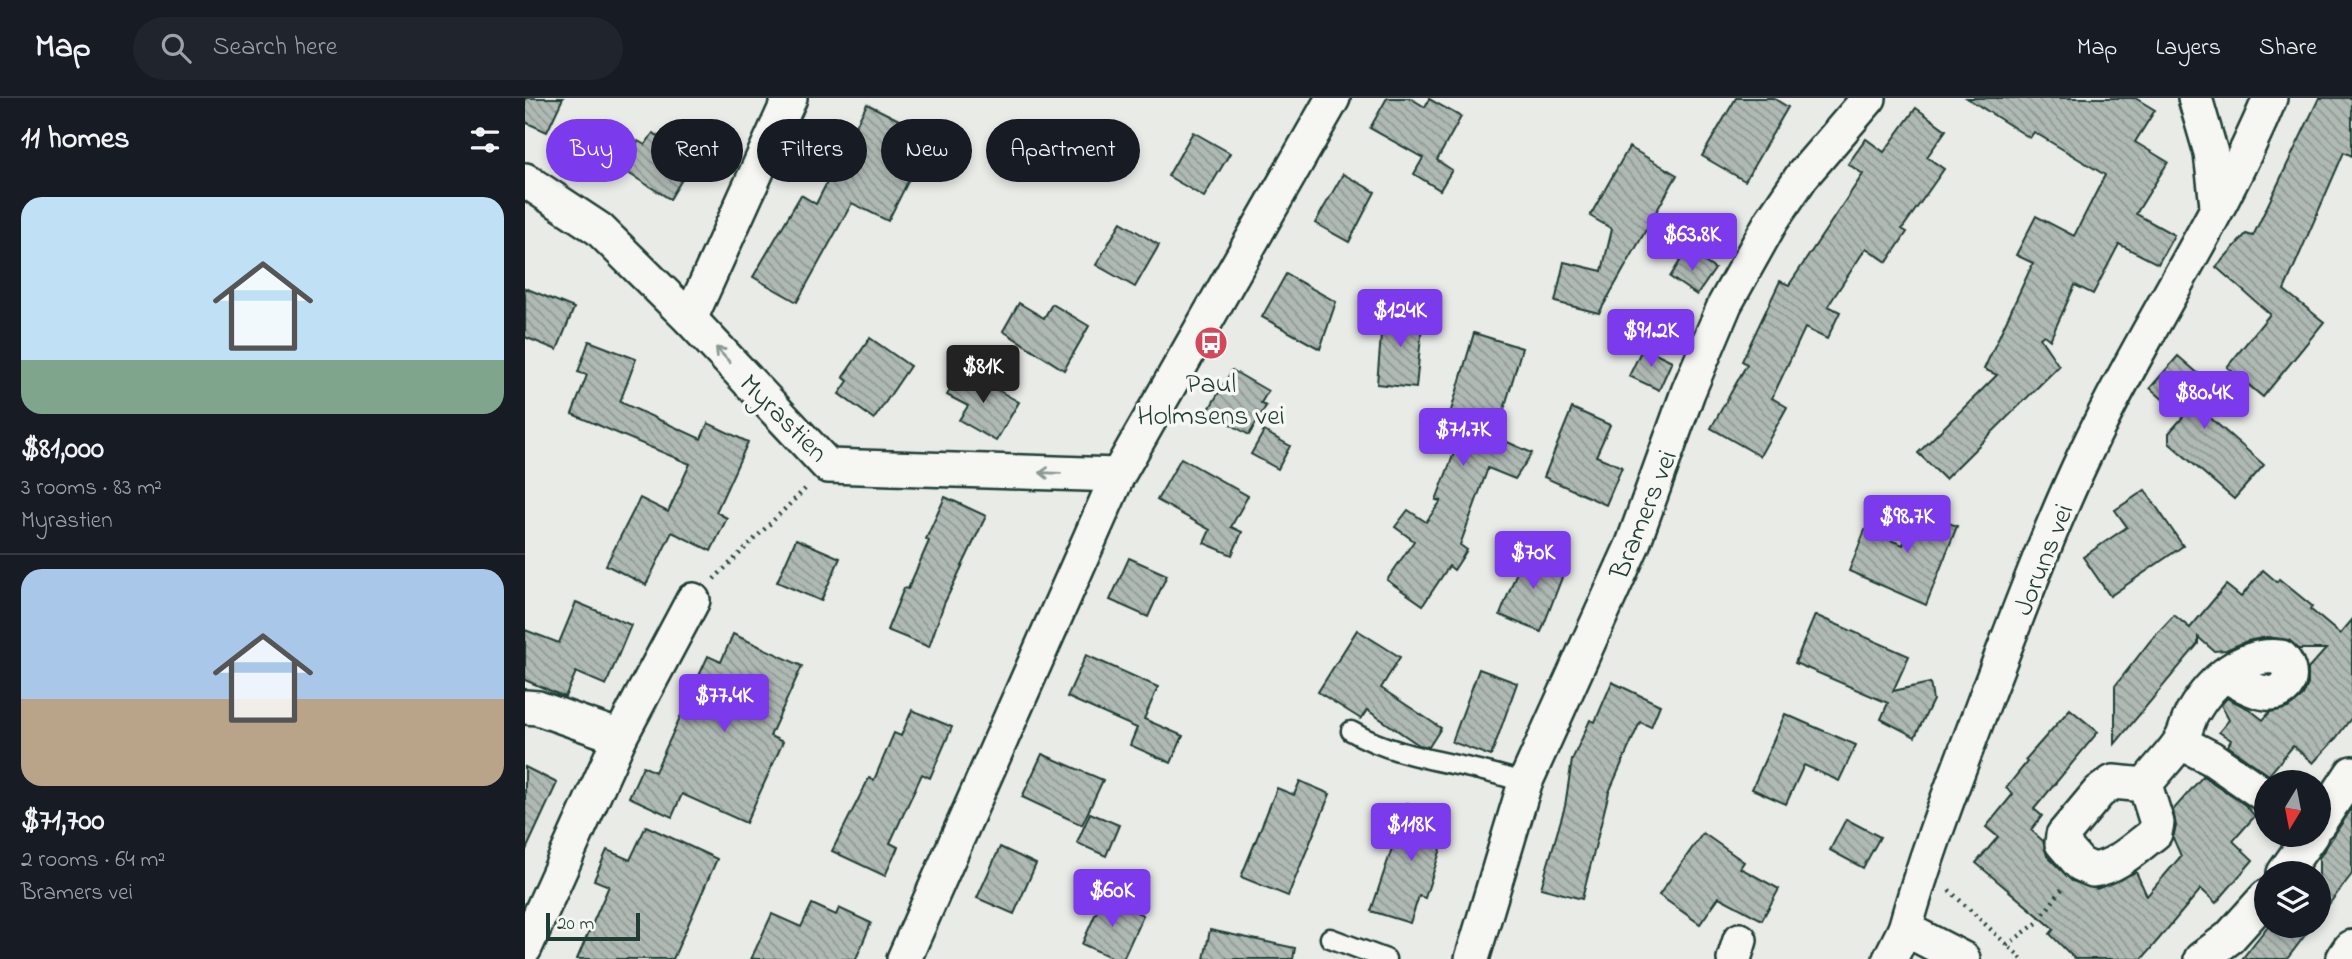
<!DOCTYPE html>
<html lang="en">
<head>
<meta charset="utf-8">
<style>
	:root { --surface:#171b24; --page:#20242c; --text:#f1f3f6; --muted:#9ea1a6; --line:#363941; --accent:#7c3aed }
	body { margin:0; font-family:"Indie Flower",sans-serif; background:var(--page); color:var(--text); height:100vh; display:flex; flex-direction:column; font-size:26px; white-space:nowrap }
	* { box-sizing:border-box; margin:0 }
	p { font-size:23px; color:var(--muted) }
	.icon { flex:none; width:38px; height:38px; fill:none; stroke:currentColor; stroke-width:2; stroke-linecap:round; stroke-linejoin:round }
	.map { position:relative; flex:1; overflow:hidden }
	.drawer { display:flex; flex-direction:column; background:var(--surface); width:525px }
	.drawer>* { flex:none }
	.banner { position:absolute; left:21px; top:21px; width:665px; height:63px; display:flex; gap:14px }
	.needle { width:46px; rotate:190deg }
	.tools { position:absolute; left:1729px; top:672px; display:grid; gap:14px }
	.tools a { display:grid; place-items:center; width:77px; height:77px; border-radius:50%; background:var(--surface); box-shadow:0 4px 10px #0003; font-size:35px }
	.scale { position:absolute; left:21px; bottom:18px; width:94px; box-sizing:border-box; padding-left:7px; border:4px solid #1f3d34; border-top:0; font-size:19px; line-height:24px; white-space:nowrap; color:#1f3d34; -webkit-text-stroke:5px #f6f6f2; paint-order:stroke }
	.price { position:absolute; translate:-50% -60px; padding:0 16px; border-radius:7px; background:var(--accent); color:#fff; font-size:23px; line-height:46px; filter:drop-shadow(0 2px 4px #0008) }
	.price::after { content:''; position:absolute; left:50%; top:42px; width:21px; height:16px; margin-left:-10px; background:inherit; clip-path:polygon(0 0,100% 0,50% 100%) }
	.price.active { background:#222; color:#fff }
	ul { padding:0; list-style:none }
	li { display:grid; align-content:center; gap:14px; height:371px; padding:0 21px }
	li+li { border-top:2px solid var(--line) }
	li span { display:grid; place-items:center; height:217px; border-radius:21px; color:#555 }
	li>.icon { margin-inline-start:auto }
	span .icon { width:126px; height:126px; fill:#fffc; stroke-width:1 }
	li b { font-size:30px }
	h2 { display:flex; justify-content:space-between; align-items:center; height:84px; padding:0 21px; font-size:30px }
	.tag { padding:0 24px; border-radius:32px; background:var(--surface); box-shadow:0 4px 10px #0003; font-size:24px; line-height:63px }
	.tag.active { background:var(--accent); color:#fff }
	header { display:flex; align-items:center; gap:42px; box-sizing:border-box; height:98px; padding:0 35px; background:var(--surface); border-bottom:2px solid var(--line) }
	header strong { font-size:33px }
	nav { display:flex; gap:38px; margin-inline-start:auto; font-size:24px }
	.search { width:490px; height:63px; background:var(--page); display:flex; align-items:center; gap:18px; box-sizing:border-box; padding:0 24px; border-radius:38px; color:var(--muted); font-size:26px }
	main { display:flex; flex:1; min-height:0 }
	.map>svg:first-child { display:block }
	.building { fill:url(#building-back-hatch); stroke:#1f3d34; stroke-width:2 }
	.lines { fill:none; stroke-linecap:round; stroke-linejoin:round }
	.lane-casing { stroke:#1f3d34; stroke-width:23 }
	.street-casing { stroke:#1f3d34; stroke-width:38 }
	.primary-casing { stroke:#1f3d34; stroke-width:44 }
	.path { stroke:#1f3d34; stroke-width:4.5; stroke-dasharray:2 5; stroke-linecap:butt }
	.lane { stroke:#f6f6f2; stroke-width:18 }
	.street { stroke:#f6f6f2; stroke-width:33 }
	.primary { stroke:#f6f6f2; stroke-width:38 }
	.oneway { stroke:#8a9a93 }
	.labels { text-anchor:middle; stroke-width:7; stroke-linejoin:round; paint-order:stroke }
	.poi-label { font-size:28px; fill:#1f3d34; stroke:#f6f6f2 }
	.street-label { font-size:28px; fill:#1f3d34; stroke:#f6f6f2 }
</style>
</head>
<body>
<header>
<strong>Map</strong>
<div class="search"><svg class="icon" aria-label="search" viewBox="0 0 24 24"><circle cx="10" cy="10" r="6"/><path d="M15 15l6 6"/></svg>Search here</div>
<nav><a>Map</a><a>Layers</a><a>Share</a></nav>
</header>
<main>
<section class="drawer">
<h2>11 homes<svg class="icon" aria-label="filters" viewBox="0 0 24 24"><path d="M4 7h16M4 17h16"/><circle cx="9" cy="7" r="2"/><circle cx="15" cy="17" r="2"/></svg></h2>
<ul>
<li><span style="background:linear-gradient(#bfe0f5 75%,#7fa58c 0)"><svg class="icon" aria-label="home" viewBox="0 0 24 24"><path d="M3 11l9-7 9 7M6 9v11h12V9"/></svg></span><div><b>$81,000</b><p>3 rooms · 83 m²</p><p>Myrastien</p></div></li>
<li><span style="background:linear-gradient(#a9c7e8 60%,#b9a48a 0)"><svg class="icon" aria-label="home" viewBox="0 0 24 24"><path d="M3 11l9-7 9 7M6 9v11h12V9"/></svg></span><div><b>$71,700</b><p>2 rooms · 64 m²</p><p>Bramers vei</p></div></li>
</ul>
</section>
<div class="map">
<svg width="1827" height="861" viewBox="0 0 1827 861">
	<defs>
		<pattern id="building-back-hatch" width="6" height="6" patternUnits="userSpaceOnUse" patternTransform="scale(1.75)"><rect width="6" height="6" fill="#b0bab5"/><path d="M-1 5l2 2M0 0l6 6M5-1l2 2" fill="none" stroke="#8f9894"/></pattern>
	</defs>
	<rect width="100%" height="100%" fill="#e9ebe7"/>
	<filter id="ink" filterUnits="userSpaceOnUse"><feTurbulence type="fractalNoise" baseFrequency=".0143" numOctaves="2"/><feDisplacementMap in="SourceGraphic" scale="14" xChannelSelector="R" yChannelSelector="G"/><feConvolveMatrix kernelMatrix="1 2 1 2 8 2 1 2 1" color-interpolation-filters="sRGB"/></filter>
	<g filter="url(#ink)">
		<g class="building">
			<polygon points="0,0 38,0 22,34 0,24"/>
			<polygon points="862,0 885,0 900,9 904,1 936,19 912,62 927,72 915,92 889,76 898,60 845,30"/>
			<polygon points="1211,0 1248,0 1263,9 1220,83 1177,58"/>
			<polygon points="1442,0 1610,0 1630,12 1610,44 1643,64 1611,116 1649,137 1633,166 1594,146 1568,196 1550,187 1525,242 1519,237 1515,240 1534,268 1420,381 1393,355 1472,277 1459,271 1508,165 1491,157 1511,118 1549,138 1580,77 1509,34 1505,40"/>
			<polygon points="1794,0 1827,0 1827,58 1819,54 1759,192 1799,224 1738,299 1702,269 1745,216 1691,169 1721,136 1728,138"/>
			<polygon points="342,6 406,38 363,123 327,105 272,204 228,179 276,97 291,106"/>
			<polygon points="1391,10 1421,32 1402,59 1419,71 1377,131 1382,134 1362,164 1341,150 1303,208 1315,214 1302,241 1280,230 1247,300 1262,309 1235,358 1186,330 1222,266 1217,263 1255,183 1264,187 1338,76 1323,66 1341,41 1359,54"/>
			<polygon points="668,34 705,55 679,99 643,78"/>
			<polygon points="128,35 170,60 145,101 103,75 107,68 101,63 113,43 120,47"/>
			<polygon points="1104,49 1152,77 1074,215 1030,204 1039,164 1077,173 1087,131 1065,118"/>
			<polygon points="818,76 850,94 824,144 790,125"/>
			<polygon points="596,124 634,147 610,189 571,167"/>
			<polygon points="1162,152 1190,171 1172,197 1145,179"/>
			<polygon points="761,176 811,204 795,251 737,219"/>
			<polygon points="0,190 49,210 32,252 0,239"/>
			<polygon points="494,205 519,220 527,206 564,228 539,272 478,233"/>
			<polygon points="858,213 898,217 891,290 852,286"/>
			<polygon points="949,235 997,250 971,339 1007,355 990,381 963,370 935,447 942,452 929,472 924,468 898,507 862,482 889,443 870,429 883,412 901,424 916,403 911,402 942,321 925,316"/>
			<polygon points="345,240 385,268 349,321 314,296 323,283 318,279"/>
			<polygon points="64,243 111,261 95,304 176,341 183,325 223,344 191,414 202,420 186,453 147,434 121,487 81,467 115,400 143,414 165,366 47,316 62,277 53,274"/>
			<polygon points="1118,249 1147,263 1134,292 1104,278"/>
			<polygon points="1653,258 1690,290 1673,309 1739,367 1709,401 1644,345 1644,335 1658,319 1625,290"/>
			<polygon points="437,272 494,304 471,343 434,322 443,308 422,297"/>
			<polygon points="707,272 743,293 736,305 741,308 724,337 683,313"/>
			<polygon points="1047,310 1085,327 1071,358 1097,369 1081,407 1019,379"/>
			<polygon points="739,333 765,348 753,371 726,356"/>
			<polygon points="656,360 723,398 706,429 717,434 707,457 679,445 685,432 632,402"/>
			<polygon points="1620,392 1658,448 1585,498 1558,459 1602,429 1590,412"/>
			<polygon points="420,399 461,418 419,506 404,549 362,532 379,490 383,491 404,443 401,441"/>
			<polygon points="1396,403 1420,412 1416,422 1432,428 1401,507 1324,473 1340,432 1378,447"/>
			<polygon points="271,441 315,460 296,503 252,484"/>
			<polygon points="1000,453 1041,469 1016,534 975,517"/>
			<polygon points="604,460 642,477 623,519 585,502"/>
			<polygon points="1738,472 1752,484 1754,481 1787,508 1785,511 1815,536 1827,522 1827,619 1811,640 1788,665 1768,648 1744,677 1703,648 1706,642 1694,634 1704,622 1696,607 1702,600 1724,611 1738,622 1745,614 1763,610 1778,598 1783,586 1783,571 1801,551 1774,551 1764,542 1742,539 1722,543 1701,552 1689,553 1673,539 1673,546 1590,646 1590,588 1626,542 1649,517 1665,530 1701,487 1716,499"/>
			<polygon points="51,504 106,527 81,587 51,574 40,599 0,582 0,532 34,545"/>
			<polygon points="1290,517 1384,558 1368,593 1405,585 1408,602 1390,639 1356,621 1363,605 1270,565"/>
			<polygon points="832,532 875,559 856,590 916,630 904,649 894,647 842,612 836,621 793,594"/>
			<polygon points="208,536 277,568 245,638 258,644 221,725 157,696 147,719 104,699 118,668 130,674 183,558 196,564"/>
			<polygon points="561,557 633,589 619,621 658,638 646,665 605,647 612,630 542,599"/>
			<polygon points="954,571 992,585 966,658 927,644"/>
			<polygon points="1087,584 1135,607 1126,629 1115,624 1084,694 1057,801 1016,790 1040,708 1047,662 1065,622 1070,624"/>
			<polygon points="1545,611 1573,634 1509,711 1517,718 1506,732 1518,743 1522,758 1547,783 1572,791 1611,774 1622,798 1656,758 1648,740 1651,728 1648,712 1678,678 1720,707 1730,718 1708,743 1728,762 1691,805 1676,791 1617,861 1550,861 1525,836 1529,831 1451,765 1473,739 1461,729 1488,696 1481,690 1502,664 1500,662"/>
			<polygon points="387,612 427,629 405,680 397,676 365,745 373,749 360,778 307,753 344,680 349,682 369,635 376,638"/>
			<polygon points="1260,616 1331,647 1314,683 1279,667 1261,706 1227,691"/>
			<polygon points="517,656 578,682 557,727 497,699"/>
			<polygon points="0,669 32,685 0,754"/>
			<polygon points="775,683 805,696 763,798 716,779 752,690 769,697"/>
			<polygon points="882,705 926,720 900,800 894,798 885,825 846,813"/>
			<polygon points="1827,710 1827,776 1794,819 1794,760"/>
			<polygon points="565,715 594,727 581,758 552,745"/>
			<polygon points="1321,721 1355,739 1338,770 1305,752"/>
			<polygon points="121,728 192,761 148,861 52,861 84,788 69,782 82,752 105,762"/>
			<polygon points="1178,735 1219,764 1215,770 1254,791 1237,822 1194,799 1175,826 1134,797"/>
			<polygon points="475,749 511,766 489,816 452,800"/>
			<polygon points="578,799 618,817 598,861 590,861 557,846"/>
			<polygon points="287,806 311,817 314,810 346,825 331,861 226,861 247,816 276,829"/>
			<polygon points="1743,828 1787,828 1762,861 1717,861"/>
			<polygon points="685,832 770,850 768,861 679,861"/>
		</g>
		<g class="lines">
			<defs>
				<g id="lane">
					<path d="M826 633C879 664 943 664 1000 685"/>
					<polyline points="805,840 861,861"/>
				</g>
				<g id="street">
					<polyline points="1670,0 1686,55 1692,108"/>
					<polyline points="0,82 74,131 165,221 303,368 593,377"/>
					<polyline points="165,221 265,0"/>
					<polyline points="0,609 13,610 95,639"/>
					<polyline points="1655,644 1686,660 1741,698"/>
					<path d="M1588 684 1620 687 1632 725 1630 735C1611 749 1592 769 1568 772L1555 766 1537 745 1538 737 1574 694Z"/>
					<path d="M1620 687C1631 672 1645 659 1655 644 1661 635 1662 623 1668 614 1686 583 1718 554 1756 559 1771 574 1766 597 1741 595 1727 593 1712 584 1701 577"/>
					<polyline points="1794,725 1827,675"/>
					<polyline points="1759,775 1786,737"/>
					<path d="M1380 831C1402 751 1433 674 1462 596 1493 516 1523 434 1560 356 1617 235 1694 123 1745 0"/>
					<polyline points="0,850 95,639 168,502"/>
					<polyline points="379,861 593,377 808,0"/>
					<polyline points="947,861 1000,685 1108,446 1163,294 1200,206 1247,122 1277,78 1344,0"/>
					<polyline points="1209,861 1215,842"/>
					<polyline points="1365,861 1380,831 1438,861"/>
					<polyline points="1676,861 1704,840 1741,799"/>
				</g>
				<polyline id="primary" points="1821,861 1827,852"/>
			</defs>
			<use href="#lane" class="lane-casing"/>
			<use href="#street" class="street-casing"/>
			<use href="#primary" class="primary-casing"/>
			<g class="path">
				<polyline points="189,481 280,391"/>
				<polyline points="1424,792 1497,861"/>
				<polyline points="1482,847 1512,825 1537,791"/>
			</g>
			<use href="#lane" class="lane"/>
			<use href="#street" class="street"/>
			<use href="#primary" class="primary"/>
		</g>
		<defs><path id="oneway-shaft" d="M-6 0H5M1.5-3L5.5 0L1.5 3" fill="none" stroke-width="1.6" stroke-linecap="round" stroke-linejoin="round" transform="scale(1.75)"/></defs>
		<g class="oneway">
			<use href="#oneway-shaft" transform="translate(198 257) rotate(-133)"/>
			<use href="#oneway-shaft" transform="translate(525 375) rotate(-178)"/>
		</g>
	</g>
	<defs>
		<symbol id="bus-disc" viewBox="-11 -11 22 22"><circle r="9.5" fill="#d1495b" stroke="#f6f6f2"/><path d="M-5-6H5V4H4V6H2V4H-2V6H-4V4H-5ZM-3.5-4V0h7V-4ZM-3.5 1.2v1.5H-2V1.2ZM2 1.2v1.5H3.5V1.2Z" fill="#fff"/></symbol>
	</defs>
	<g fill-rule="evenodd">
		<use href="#bus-disc" x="667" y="226" width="38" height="38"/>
	</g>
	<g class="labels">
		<g class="poi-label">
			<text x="686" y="294">Paul<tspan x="686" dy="32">Holmsens vei</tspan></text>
		</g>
		<g class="street-label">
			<text transform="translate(260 319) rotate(45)" y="10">Myrastien</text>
			<text transform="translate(1117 416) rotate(-68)" y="10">Bramers vei</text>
			<text transform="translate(1517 461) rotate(-68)" y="10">Joruns vei</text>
		</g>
	</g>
</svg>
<div class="tools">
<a><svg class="needle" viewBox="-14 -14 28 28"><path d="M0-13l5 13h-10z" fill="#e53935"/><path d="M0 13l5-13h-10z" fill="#9ea1a6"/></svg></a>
<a><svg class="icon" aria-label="layers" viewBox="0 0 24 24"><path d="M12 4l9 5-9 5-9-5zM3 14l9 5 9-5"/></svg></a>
</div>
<div class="scale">20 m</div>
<b class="price" style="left:1167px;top:175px">$63.8K</b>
<b class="price" style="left:875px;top:251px">$124K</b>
<b class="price" style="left:1126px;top:271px">$91.2K</b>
<b class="price active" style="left:458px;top:307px">$81K</b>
<b class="price" style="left:1679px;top:333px">$80.4K</b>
<b class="price" style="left:938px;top:370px">$71.7K</b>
<b class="price" style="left:1382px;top:457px">$98.7K</b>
<b class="price" style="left:1008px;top:493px">$70K</b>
<b class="price" style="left:199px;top:636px">$77.4K</b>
<b class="price" style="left:886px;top:765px">$118K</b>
<b class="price" style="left:587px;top:831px">$60K</b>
<div class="banner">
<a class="tag active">Buy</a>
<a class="tag">Rent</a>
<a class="tag">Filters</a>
<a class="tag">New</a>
<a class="tag">Apartment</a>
</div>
</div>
</main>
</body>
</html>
